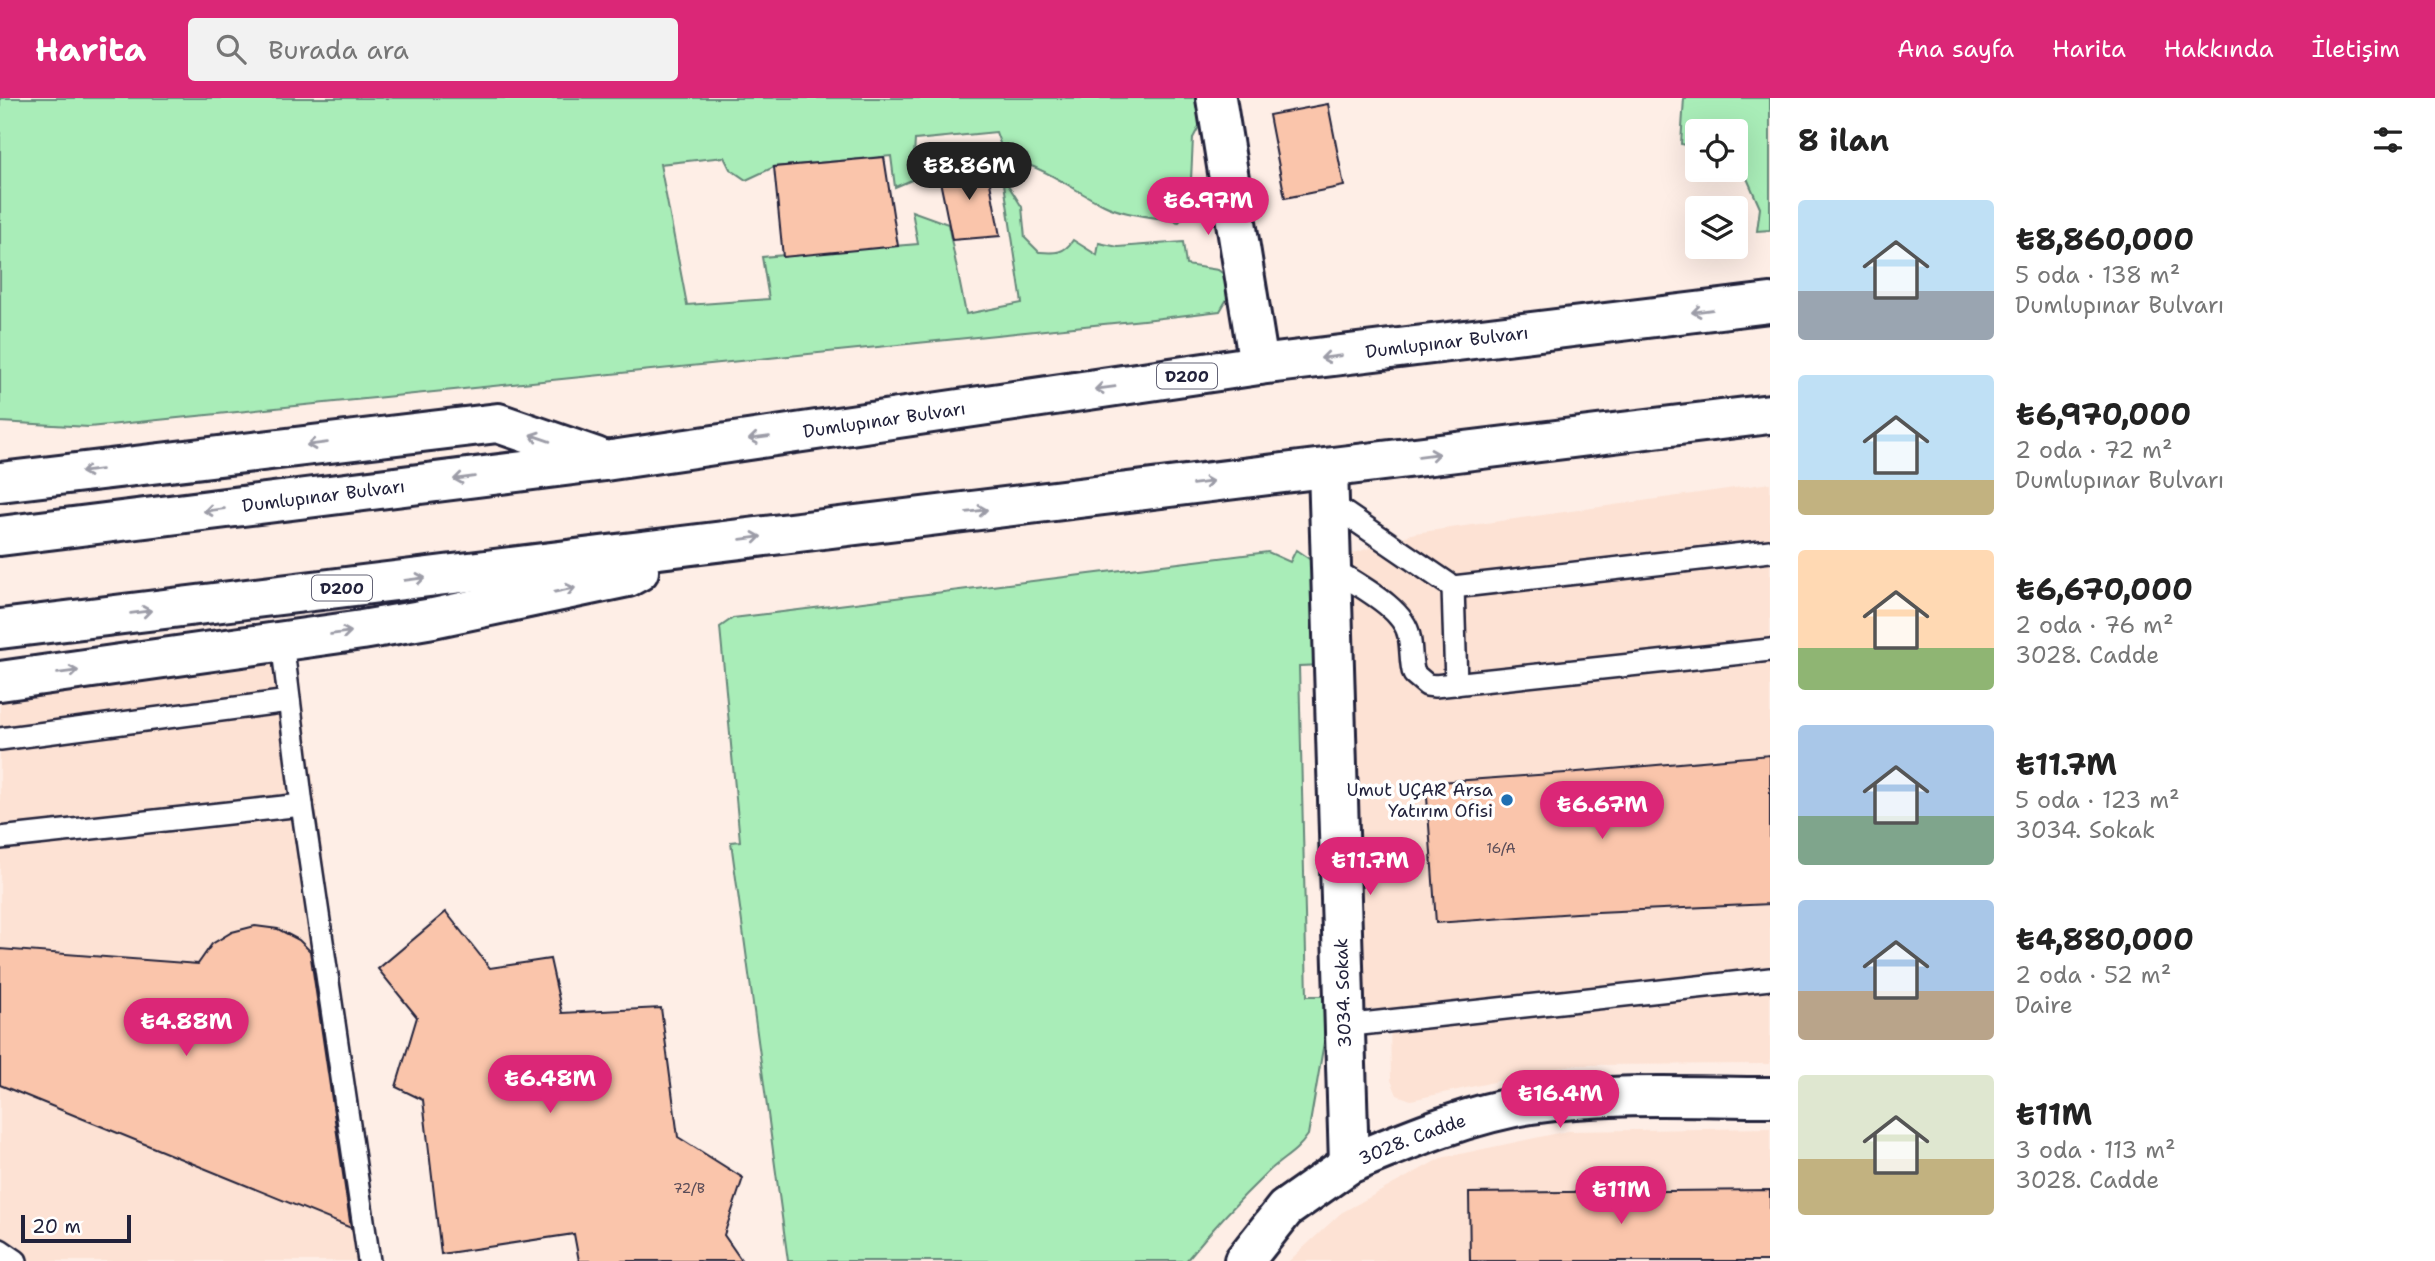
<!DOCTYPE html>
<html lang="tr">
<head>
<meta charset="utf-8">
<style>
	:root { --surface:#fff; --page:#f2f2f2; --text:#222; --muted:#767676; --accent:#db2777 }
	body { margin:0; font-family:"Shantell Sans",sans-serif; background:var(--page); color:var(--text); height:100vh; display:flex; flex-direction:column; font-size:26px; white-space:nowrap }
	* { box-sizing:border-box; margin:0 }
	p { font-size:23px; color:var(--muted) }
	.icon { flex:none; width:38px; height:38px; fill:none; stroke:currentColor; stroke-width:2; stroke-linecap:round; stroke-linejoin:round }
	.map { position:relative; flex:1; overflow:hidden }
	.side { display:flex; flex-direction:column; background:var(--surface); width:665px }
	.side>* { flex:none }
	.controls { position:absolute; left:1685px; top:21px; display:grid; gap:14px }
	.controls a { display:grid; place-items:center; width:63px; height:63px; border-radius:7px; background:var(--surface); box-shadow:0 7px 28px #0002; font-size:35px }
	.scale { position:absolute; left:21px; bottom:18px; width:110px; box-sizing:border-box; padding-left:7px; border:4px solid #22223b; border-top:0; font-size:19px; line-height:24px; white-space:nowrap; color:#22223b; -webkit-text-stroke:5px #fff; paint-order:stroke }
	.price { position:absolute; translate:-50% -60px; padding:0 16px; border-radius:24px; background:var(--accent); color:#fff; font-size:23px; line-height:46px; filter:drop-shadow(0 2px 4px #0008) }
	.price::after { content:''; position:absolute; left:50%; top:42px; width:21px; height:16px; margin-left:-10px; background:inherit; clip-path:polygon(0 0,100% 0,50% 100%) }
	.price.selected { background:#222; color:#fff }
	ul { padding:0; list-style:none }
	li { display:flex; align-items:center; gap:21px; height:175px; padding:0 28px }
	li span { display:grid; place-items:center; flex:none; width:196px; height:140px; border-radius:7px; color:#555 }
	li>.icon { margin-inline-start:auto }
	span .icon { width:84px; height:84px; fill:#fffc; stroke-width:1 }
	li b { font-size:30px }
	h2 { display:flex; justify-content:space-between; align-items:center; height:84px; padding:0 28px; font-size:30px }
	header { display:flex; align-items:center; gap:42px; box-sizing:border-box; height:98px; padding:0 35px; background:var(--accent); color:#fff }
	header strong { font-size:33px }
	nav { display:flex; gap:38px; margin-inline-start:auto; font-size:24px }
	.search { width:490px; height:63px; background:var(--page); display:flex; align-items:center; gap:18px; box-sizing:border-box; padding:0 24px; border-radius:7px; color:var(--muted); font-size:26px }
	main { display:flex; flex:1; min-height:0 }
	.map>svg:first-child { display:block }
	.built { fill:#fde2d4 }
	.green { fill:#a9edb8; stroke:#66887a; stroke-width:2 }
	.building { fill:#fac5ab; stroke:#22223b; stroke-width:2 }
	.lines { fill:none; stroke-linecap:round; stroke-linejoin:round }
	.lane-casing { stroke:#22223b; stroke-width:26 }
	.street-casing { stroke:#22223b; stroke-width:44 }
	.highway-casing { stroke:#22223b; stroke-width:44 }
	.lane { stroke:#fff; stroke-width:21 }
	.street { stroke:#fff; stroke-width:38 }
	.highway { stroke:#fff; stroke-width:38 }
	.oneway { stroke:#9c9ca7 }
	.poi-dot { fill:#1f6fb2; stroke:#fff; stroke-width:2.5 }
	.labels { text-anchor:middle; stroke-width:7; stroke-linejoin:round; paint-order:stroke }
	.number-label { font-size:14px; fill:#584b57 }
	.shield { fill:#fff; stroke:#646476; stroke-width:2 }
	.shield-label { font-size:16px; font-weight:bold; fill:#22223b }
	.street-label { font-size:18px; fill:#22223b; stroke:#fff }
	.poi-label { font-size:18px; fill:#22223b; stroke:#fff; text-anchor:end }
</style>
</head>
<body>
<header>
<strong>Harita</strong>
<div class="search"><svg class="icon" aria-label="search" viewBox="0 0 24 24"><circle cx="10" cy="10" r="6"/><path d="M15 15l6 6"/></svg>Burada ara</div>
<nav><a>Ana sayfa</a><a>Harita</a><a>Hakkında</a><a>İletişim</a></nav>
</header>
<main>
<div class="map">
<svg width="1770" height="1163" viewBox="0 0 1770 1163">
	<rect width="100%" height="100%" fill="#feeee6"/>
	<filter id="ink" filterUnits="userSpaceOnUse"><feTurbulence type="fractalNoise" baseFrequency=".0143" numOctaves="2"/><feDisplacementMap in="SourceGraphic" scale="14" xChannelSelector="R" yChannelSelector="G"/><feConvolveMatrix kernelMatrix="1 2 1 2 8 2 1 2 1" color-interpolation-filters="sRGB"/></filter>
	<g filter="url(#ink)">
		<g class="built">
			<polygon points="1770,385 1770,966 1572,967 1411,1002 1397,997 1391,982 1390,919 1380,911 1330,913 1318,467 1415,435"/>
			<polygon points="297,559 376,1163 0,1163 0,595"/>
			<polygon points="1770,1030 1770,1163 1289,1163 1341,1115 1441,1060 1568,1033"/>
		</g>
		<g class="green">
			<path d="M0 0H1200L1204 19 1193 40 1191 82 1193 101 1188 114 1179 124C1154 118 1126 118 1104 107 1078 95 1058 78 1031 68L1027 57 1011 47 1002 51 996 34 915 42 914 58 921 66 924 77 895 89 891 58 774 69 746 82 730 71 724 59 660 66 687 207 769 201 762 159 918 146 912 113 948 126 966 216 1022 205 1003 79 1022 109 1025 140 1039 154C1055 155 1064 156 1073 142L1097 157 1099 145 1118 149 1183 144 1186 167 1218 172 1225 177 1227 201 1220 213 1153 221 89 329 0 324Z"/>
			<polygon points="1684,0 1770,0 1770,132 1757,133 1760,110 1736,55 1736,33 1698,33 1697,49 1681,46"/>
			<path d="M1296 452 1318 467 1324 567 1299 568 1307 898H1332L1308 1037C1296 1055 1284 1059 1268 1074 1239 1102 1212 1131 1186 1163H788L731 744 740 743 720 529 733 520 1268 454 1290 464Z"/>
		</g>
		<g class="building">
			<polygon points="1328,6 1344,88 1285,100 1269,17"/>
			<polygon points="884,59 898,148 783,159 774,69"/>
			<polygon points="986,64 1000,138 952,142 938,73"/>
			<polygon points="1770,657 1770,806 1576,815 1436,825 1426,685 1566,675"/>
			<polygon points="446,814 490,870 550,861 562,915 661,910 678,1039 743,1080 724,1137 742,1163 579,1163 574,1136 441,1156 423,1002 396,989 417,919 378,871"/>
			<polygon points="255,828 278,831 299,842 310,853 351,1130 0,987 0,851 198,866 212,846 232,834"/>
			<polygon points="1770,1092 1770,1163 1470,1163 1469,1095"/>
		</g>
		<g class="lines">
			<defs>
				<g id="lane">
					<polyline points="1330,405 1453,489 1770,453"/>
					<path d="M1332 470C1355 486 1404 509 1409 538 1412 551 1410 564 1414 576L1427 587 1435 588 1770 552"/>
					<polyline points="1453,489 1456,586"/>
					<polyline points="282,543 302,707 369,1163"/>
					<polyline points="0,641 289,603"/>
					<polyline points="0,740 302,707"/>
					<polyline points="1343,928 1770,881"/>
					<polyline points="0,1152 16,1163"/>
				</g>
				<g id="street">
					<polyline points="1216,0 1259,267"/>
					<path id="s1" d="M1349 1066C1407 1042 1468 1016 1531 1006 1609 994 1691 999 1770 999"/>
					<polyline points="1244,1163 1285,1111 1349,1066 1328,370"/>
				</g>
				<g id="highway">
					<polyline points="0,384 498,325 596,359"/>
					<path id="s2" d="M0 438 605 363 1259 267 1770 205"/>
					<polyline points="0,531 1770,316"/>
					<polyline points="0,583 362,532 433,520 628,479 639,473"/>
				</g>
			</defs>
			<use href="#lane" class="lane-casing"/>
			<use href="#street" class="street-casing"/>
			<use href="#highway" class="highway-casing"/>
			<use href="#lane" class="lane"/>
			<use href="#street" class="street"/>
			<use href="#highway" class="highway"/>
		</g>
		<defs><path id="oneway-shaft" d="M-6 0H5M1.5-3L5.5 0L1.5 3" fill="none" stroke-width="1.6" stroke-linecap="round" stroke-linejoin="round" transform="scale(1.75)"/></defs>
		<g class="oneway">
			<use href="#oneway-shaft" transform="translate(1702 213) rotate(173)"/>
			<use href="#oneway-shaft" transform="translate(1331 259) rotate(173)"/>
			<use href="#oneway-shaft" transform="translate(1105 290) rotate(172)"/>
			<use href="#oneway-shaft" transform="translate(540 340) rotate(-161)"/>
			<use href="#oneway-shaft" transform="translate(759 340) rotate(172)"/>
			<use href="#oneway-shaft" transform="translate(317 346) rotate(173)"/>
			<use href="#oneway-shaft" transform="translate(1429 357) rotate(-7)"/>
			<use href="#oneway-shaft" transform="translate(91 373) rotate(173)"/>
			<use href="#oneway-shaft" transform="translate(464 380) rotate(173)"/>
			<use href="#oneway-shaft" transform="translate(1203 385) rotate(-7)"/>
			<use href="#oneway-shaft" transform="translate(214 412) rotate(173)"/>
			<use href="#oneway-shaft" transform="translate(977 413) rotate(-7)"/>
			<use href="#oneway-shaft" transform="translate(751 440) rotate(-7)"/>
			<use href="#oneway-shaft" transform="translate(415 481) rotate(-7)"/>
			<use href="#oneway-shaft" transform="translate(565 492) rotate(-12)"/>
			<use href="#oneway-shaft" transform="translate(141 514) rotate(-7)"/>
			<use href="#oneway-shaft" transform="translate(341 535) rotate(-8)"/>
			<use href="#oneway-shaft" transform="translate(68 574) rotate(-8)"/>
		</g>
	</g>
	<circle class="poi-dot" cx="1507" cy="702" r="7"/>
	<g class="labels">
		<g class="number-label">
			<text x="1501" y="755">16/A</text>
			<text x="689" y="1095">72/B</text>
		</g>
		<g class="shield">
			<rect x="1157" y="265.5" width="60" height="25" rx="5"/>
			<rect x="312" y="477.5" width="60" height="25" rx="5"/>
		</g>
		<g class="shield-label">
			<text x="1187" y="284">D200</text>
			<text x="342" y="496">D200</text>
		</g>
		<g class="street-label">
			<text dy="6" stroke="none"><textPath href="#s2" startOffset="1460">Dumlupınar Bulvarı</textPath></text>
			<text dy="6" stroke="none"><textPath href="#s2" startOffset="892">Dumlupınar Bulvarı</textPath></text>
			<text dy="6" stroke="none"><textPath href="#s2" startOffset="326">Dumlupınar Bulvarı</textPath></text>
			<text transform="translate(1343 895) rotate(-92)" y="6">3034. Sokak</text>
			<text dy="6" stroke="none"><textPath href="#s1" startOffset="68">3028. Cadde</textPath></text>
		</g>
		<g class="poi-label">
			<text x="1493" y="698">Umut UÇAR Arsa<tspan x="1493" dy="21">Yatırım Ofisi</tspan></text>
		</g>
	</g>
</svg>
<div class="controls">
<a><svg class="icon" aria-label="locate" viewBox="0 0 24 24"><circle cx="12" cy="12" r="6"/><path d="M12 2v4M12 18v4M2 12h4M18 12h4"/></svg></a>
<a><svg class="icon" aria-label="layers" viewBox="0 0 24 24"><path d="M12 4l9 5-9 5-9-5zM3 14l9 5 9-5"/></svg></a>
</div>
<div class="scale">20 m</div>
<b class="price selected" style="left:969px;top:104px">₺8.86M</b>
<b class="price" style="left:1208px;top:139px">₺6.97M</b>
<b class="price" style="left:1602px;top:743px">₺6.67M</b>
<b class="price" style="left:1370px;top:799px">₺11.7M</b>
<b class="price" style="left:186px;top:960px">₺4.88M</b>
<b class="price" style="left:550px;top:1017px">₺6.48M</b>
<b class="price" style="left:1560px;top:1032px">₺16.4M</b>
<b class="price" style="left:1621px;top:1128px">₺11M</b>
</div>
<section class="side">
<h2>8 ilan<svg class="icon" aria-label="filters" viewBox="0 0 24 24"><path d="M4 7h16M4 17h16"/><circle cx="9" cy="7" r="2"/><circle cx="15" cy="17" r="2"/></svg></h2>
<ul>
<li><span style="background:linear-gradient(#bfe0f5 65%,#9aa5b1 0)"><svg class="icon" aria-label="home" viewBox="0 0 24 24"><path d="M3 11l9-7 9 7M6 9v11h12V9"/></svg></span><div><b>₺8,860,000</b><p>5 oda · 138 m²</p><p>Dumlupınar Bulvarı</p></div></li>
<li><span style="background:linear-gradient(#bfe0f5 75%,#c2b280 0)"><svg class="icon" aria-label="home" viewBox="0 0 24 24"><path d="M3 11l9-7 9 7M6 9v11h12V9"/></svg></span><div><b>₺6,970,000</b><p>2 oda · 72 m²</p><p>Dumlupınar Bulvarı</p></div></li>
<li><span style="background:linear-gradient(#ffd9b3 70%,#8fb573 0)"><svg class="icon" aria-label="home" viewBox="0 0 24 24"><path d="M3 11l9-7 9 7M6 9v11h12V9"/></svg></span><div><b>₺6,670,000</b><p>2 oda · 76 m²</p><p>3028. Cadde</p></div></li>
<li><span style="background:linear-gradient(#a9c7e8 65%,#7fa58c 0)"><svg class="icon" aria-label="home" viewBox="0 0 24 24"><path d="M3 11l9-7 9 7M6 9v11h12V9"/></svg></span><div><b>₺11.7M</b><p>5 oda · 123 m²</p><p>3034. Sokak</p></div></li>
<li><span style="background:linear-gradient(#a9c7e8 65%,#b9a48a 0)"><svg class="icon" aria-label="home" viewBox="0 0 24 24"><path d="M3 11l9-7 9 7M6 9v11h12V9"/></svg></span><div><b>₺4,880,000</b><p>2 oda · 52 m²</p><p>Daire</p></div></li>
<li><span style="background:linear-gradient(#dfe7d0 60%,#c2b280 0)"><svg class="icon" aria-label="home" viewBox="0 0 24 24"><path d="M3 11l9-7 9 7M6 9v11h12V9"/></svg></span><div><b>₺11M</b><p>3 oda · 113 m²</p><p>3028. Cadde</p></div></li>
</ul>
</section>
</main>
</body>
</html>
